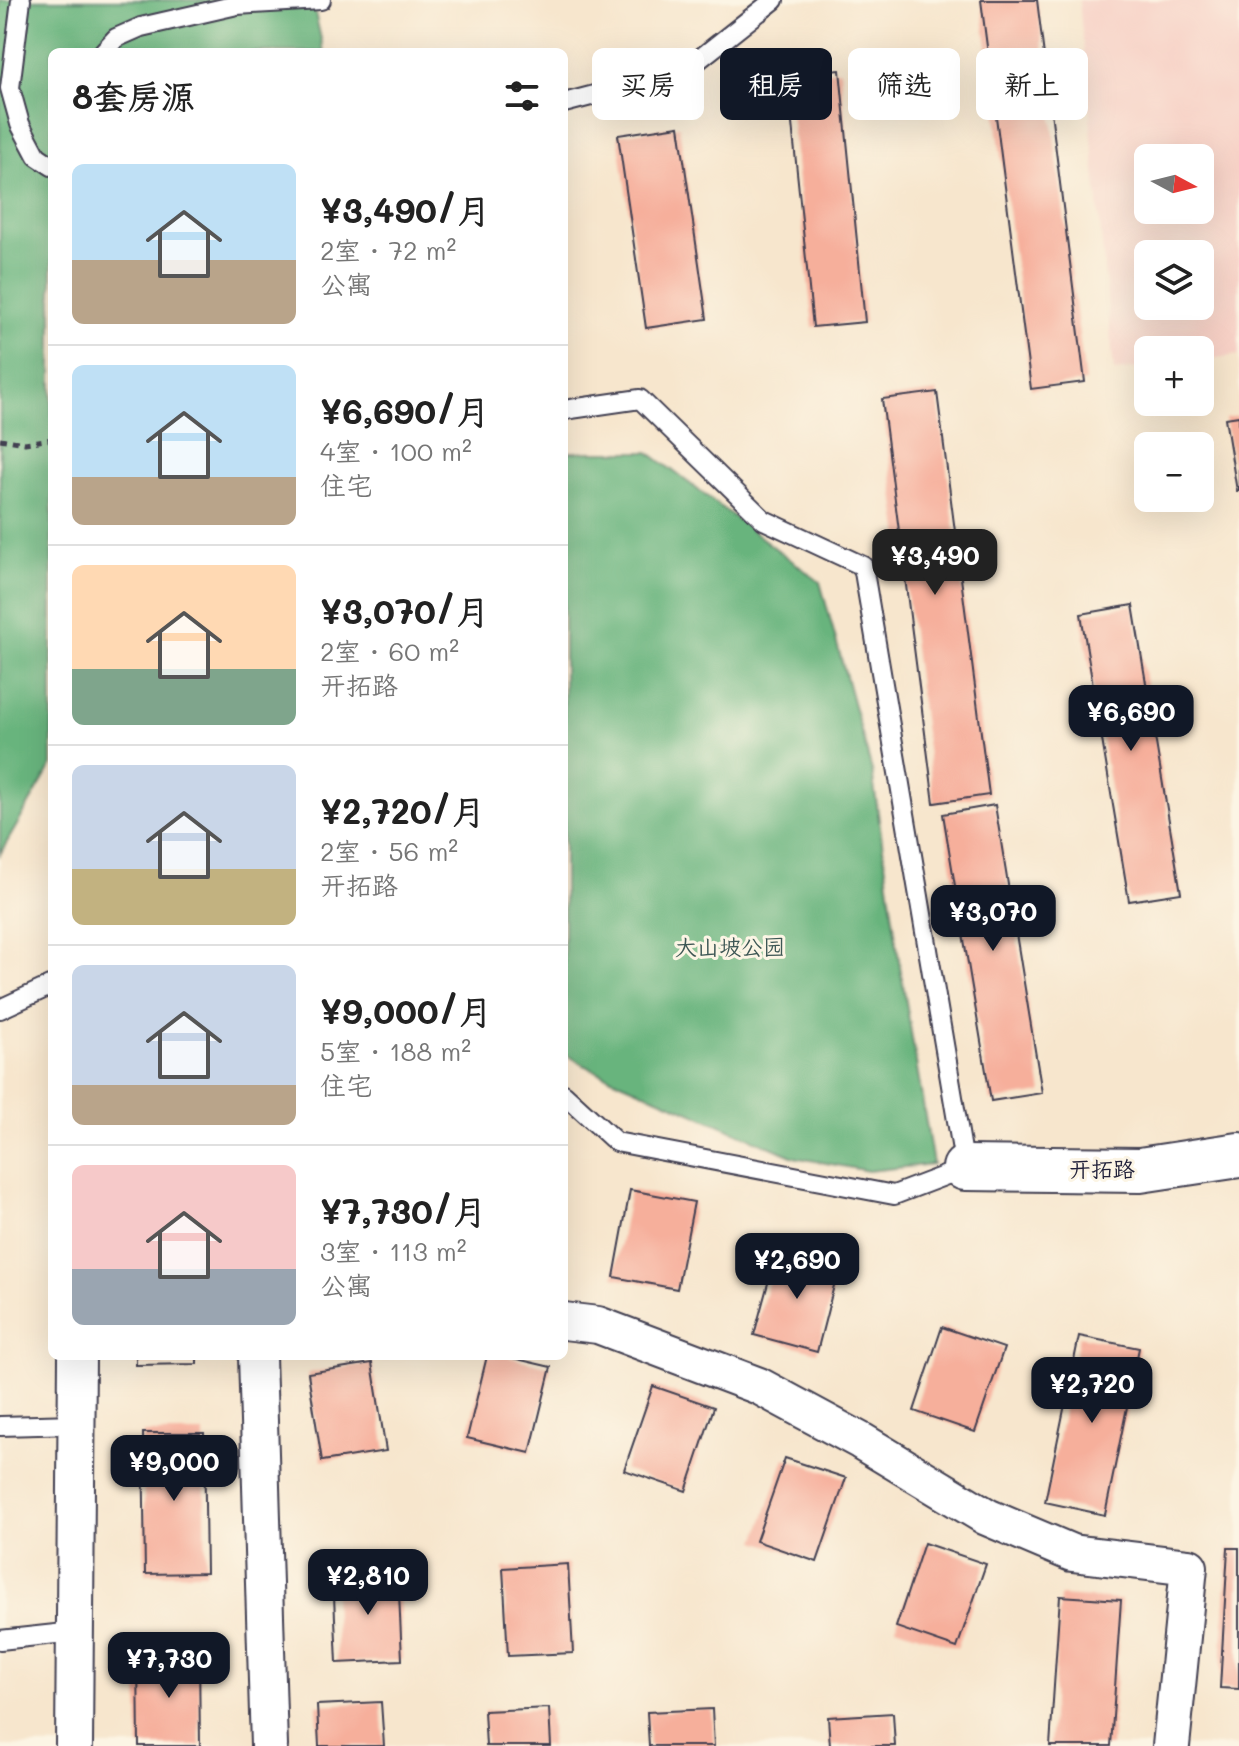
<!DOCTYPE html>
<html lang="zh">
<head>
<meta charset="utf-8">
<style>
	:root { --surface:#fff; --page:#f6f6f6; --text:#222; --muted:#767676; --line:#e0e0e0; --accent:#111827 }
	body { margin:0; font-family:Mali,"LXGW WenKai TC",sans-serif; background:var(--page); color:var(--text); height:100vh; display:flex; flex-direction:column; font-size:30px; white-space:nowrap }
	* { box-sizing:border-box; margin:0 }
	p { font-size:26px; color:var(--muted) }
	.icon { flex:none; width:44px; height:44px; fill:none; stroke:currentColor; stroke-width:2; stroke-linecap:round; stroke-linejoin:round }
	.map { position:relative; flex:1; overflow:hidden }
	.details { position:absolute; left:48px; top:48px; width:520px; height:1312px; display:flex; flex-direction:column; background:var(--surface); border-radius:12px; box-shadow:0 8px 32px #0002 }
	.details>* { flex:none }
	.banner { position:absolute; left:592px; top:48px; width:526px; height:72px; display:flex; gap:16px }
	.needle { width:52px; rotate:97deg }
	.buttons { position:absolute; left:1134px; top:144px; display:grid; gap:16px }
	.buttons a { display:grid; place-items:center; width:80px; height:80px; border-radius:12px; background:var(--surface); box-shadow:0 8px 32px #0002; font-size:40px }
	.price { position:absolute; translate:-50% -68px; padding:0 18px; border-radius:16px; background:var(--accent); color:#fff; font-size:26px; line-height:52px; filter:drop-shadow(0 2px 4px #0008) }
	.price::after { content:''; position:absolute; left:50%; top:48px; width:24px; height:18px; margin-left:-12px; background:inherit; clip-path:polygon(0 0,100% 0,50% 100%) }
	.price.on { background:#222; color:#fff }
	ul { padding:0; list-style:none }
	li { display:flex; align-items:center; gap:24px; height:200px; padding:0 24px }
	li+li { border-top:2px solid var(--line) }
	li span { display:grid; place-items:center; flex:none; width:224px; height:160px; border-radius:12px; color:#555 }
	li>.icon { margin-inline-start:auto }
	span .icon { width:96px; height:96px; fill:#fffc; stroke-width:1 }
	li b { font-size:34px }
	h2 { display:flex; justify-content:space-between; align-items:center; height:96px; padding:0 24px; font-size:34px }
	.pill { padding:0 28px; border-radius:12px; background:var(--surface); box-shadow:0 8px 32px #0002; font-size:28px; line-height:72px }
	.pill.on { background:var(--accent); color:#fff }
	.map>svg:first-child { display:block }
	.built { fill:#f7d1c6; fill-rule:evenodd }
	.forest { fill:#68b47d; stroke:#456b5c; stroke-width:2 }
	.building { fill:#f6af9b }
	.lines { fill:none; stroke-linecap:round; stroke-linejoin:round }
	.service-casing { stroke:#423f51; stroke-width:22 }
	.minor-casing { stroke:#423f51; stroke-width:40 }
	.tertiary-casing { stroke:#423f51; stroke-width:48 }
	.path { stroke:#423f51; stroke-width:5; stroke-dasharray:6 6; stroke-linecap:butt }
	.service { stroke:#fff; stroke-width:18 }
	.minor { stroke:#fff; stroke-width:36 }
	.tertiary { stroke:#fff; stroke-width:44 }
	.labels { text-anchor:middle; stroke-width:6; stroke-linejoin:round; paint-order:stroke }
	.park-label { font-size:22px; fill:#3e5755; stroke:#fcf5e5 }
	.street-label { font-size:22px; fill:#22223b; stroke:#fcf5e5 }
</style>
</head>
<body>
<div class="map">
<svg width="1239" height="1746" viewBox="0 0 1239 1746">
	<rect width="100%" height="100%" fill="#fcf5e5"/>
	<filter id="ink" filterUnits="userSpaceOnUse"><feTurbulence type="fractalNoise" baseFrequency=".0125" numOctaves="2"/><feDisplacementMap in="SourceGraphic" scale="16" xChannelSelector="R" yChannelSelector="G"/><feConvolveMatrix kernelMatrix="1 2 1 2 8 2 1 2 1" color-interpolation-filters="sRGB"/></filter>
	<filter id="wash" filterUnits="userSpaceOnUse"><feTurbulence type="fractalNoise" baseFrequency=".006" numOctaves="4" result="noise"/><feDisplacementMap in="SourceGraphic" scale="32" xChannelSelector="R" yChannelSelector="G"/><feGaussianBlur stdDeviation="1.8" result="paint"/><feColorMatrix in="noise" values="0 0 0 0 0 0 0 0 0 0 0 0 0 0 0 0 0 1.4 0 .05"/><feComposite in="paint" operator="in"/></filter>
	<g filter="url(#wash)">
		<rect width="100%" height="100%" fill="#f7e6cd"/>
		<path class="built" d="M1079 0H1239V355L1200 360V350H1148V367L1114 371ZM1148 158H1200V210H1148ZM1148 254H1200V306H1148Z"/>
		<g class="forest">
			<polygon points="0,0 312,0 324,52 52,52 52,765 0,854"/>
			<polygon points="564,452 648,452 820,582 872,771 899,960 933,1164 868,1171 794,1157 591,1069 564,1053"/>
		</g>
		<g id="blocks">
			<g class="building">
				<polygon points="981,0 1037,0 1085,382 1031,389"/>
				<polygon points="840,70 865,322 813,327 787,75"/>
				<polygon points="679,126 707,319 646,328 618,135"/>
				<polygon points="937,392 989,795 934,803 882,399"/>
				<polygon points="1239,416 1239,491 1237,491 1225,418"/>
				<polygon points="1133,605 1181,893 1129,901 1081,614"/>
				<polygon points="995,805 1042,1093 991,1101 943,814"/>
				<polygon points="630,1190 694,1202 677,1289 614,1277"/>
				<polygon points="777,1250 839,1266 817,1352 754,1335"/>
				<polygon points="942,1327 1004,1348 975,1432 914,1411"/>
				<polygon points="1079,1336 1139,1348 1105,1515 1045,1502"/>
				<polygon points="136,1356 197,1356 197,1364 136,1365"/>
				<polygon points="487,1356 504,1356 551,1367 530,1453 467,1438"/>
				<polygon points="372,1363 386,1451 322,1461 308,1373"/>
				<polygon points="653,1386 714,1407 686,1491 624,1470"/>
				<polygon points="143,1433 204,1433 206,1573 145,1574"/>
				<polygon points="785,1458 846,1478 817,1562 756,1541"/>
				<polygon points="924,1543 986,1564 957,1648 896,1627"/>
				<polygon points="1228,1548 1239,1548 1239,1689 1220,1688"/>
				<polygon points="568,1564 573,1653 508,1656 503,1568"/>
				<polygon points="398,1571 402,1660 337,1663 333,1574"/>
				<polygon points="1060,1596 1121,1600 1111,1746 1050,1746"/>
				<polygon points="199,1654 200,1746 139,1746 138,1655"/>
				<polygon points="381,1702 384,1746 319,1746 317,1705"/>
				<polygon points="549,1708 551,1746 486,1746 484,1711"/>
				<polygon points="712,1709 714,1746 649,1746 647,1712"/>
				<polygon points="893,1713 895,1746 830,1746 828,1717"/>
			</g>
		</g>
	</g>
	<g filter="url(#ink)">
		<use href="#blocks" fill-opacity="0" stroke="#423f51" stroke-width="2"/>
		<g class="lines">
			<defs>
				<g id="service">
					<polyline points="21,0 10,88 20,124 37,156 52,166"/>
					<polyline points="103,52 116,38 141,27 237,5 321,0"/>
					<polyline points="564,103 683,72 774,0"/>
					<polyline points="564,410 640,399 764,520 863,566 965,1168 894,1195 616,1142 564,1094"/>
					<polyline points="0,1009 52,985"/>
					<polyline points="0,1426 76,1424"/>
					<polyline points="0,1640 74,1632"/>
				</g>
				<g id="minor">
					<polyline points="564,1321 598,1325 759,1386 861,1441 987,1517 1072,1553 1189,1567 1171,1746"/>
					<polyline points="257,1356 269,1746"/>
					<polyline points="74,1746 77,1356"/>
				</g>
				<polyline id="tertiary" points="965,1168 1140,1170 1239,1155"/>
			</defs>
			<use href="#service" class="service-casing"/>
			<use href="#minor" class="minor-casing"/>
			<use href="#tertiary" class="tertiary-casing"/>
			<polyline class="path" points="0,439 25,443 52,439"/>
			<use href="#service" class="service"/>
			<use href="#minor" class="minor"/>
			<use href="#tertiary" class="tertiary"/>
		</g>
	</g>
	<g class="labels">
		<g class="park-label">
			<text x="730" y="955">大山坡公园</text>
		</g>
		<g class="street-label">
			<text x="1102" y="1177">开拓路</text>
		</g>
	</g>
</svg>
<div class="buttons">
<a><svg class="needle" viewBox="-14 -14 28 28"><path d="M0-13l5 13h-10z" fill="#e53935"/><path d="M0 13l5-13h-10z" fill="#767676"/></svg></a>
<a><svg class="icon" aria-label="layers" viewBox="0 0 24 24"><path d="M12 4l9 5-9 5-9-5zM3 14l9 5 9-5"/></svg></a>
<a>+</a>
<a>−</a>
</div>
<b class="price on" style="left:935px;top:597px">¥3,490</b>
<b class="price" style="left:1131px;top:753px">¥6,690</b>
<b class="price" style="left:993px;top:953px">¥3,070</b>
<b class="price" style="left:797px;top:1301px">¥2,690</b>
<b class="price" style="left:1092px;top:1425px">¥2,720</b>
<b class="price" style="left:174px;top:1503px">¥9,000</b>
<b class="price" style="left:368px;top:1617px">¥2,810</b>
<b class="price" style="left:169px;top:1700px">¥7,730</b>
<div class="banner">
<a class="pill">买房</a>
<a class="pill on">租房</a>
<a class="pill">筛选</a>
<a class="pill">新上</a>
</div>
<section class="details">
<h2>8套房源<svg class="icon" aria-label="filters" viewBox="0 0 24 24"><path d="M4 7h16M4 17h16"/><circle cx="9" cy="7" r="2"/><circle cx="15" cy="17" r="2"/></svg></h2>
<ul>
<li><span style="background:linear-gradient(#bfe0f5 60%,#b9a48a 0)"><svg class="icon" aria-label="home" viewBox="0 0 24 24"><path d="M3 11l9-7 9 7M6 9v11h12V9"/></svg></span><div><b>¥3,490/月</b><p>2室 · 72 m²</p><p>公寓</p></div></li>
<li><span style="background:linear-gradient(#bfe0f5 70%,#b9a48a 0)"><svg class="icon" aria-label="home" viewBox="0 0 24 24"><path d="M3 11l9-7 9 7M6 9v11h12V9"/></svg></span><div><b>¥6,690/月</b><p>4室 · 100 m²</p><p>住宅</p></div></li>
<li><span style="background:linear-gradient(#ffd9b3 65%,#7fa58c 0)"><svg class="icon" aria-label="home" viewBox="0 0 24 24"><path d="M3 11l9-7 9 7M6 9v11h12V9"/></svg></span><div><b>¥3,070/月</b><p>2室 · 60 m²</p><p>开拓路</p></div></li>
<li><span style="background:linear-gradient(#c9d6e8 65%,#c2b280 0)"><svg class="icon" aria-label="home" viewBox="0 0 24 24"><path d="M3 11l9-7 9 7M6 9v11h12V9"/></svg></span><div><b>¥2,720/月</b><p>2室 · 56 m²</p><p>开拓路</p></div></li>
<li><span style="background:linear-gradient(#c9d6e8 75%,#b9a48a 0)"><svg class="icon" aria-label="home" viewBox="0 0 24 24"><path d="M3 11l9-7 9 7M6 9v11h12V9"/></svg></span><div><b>¥9,000/月</b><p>5室 · 188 m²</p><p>住宅</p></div></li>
<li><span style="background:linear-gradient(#f6c9c9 65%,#9aa5b1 0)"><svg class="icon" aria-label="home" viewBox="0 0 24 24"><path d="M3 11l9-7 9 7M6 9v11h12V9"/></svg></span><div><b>¥7,730/月</b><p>3室 · 113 m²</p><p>公寓</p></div></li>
</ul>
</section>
</div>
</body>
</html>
